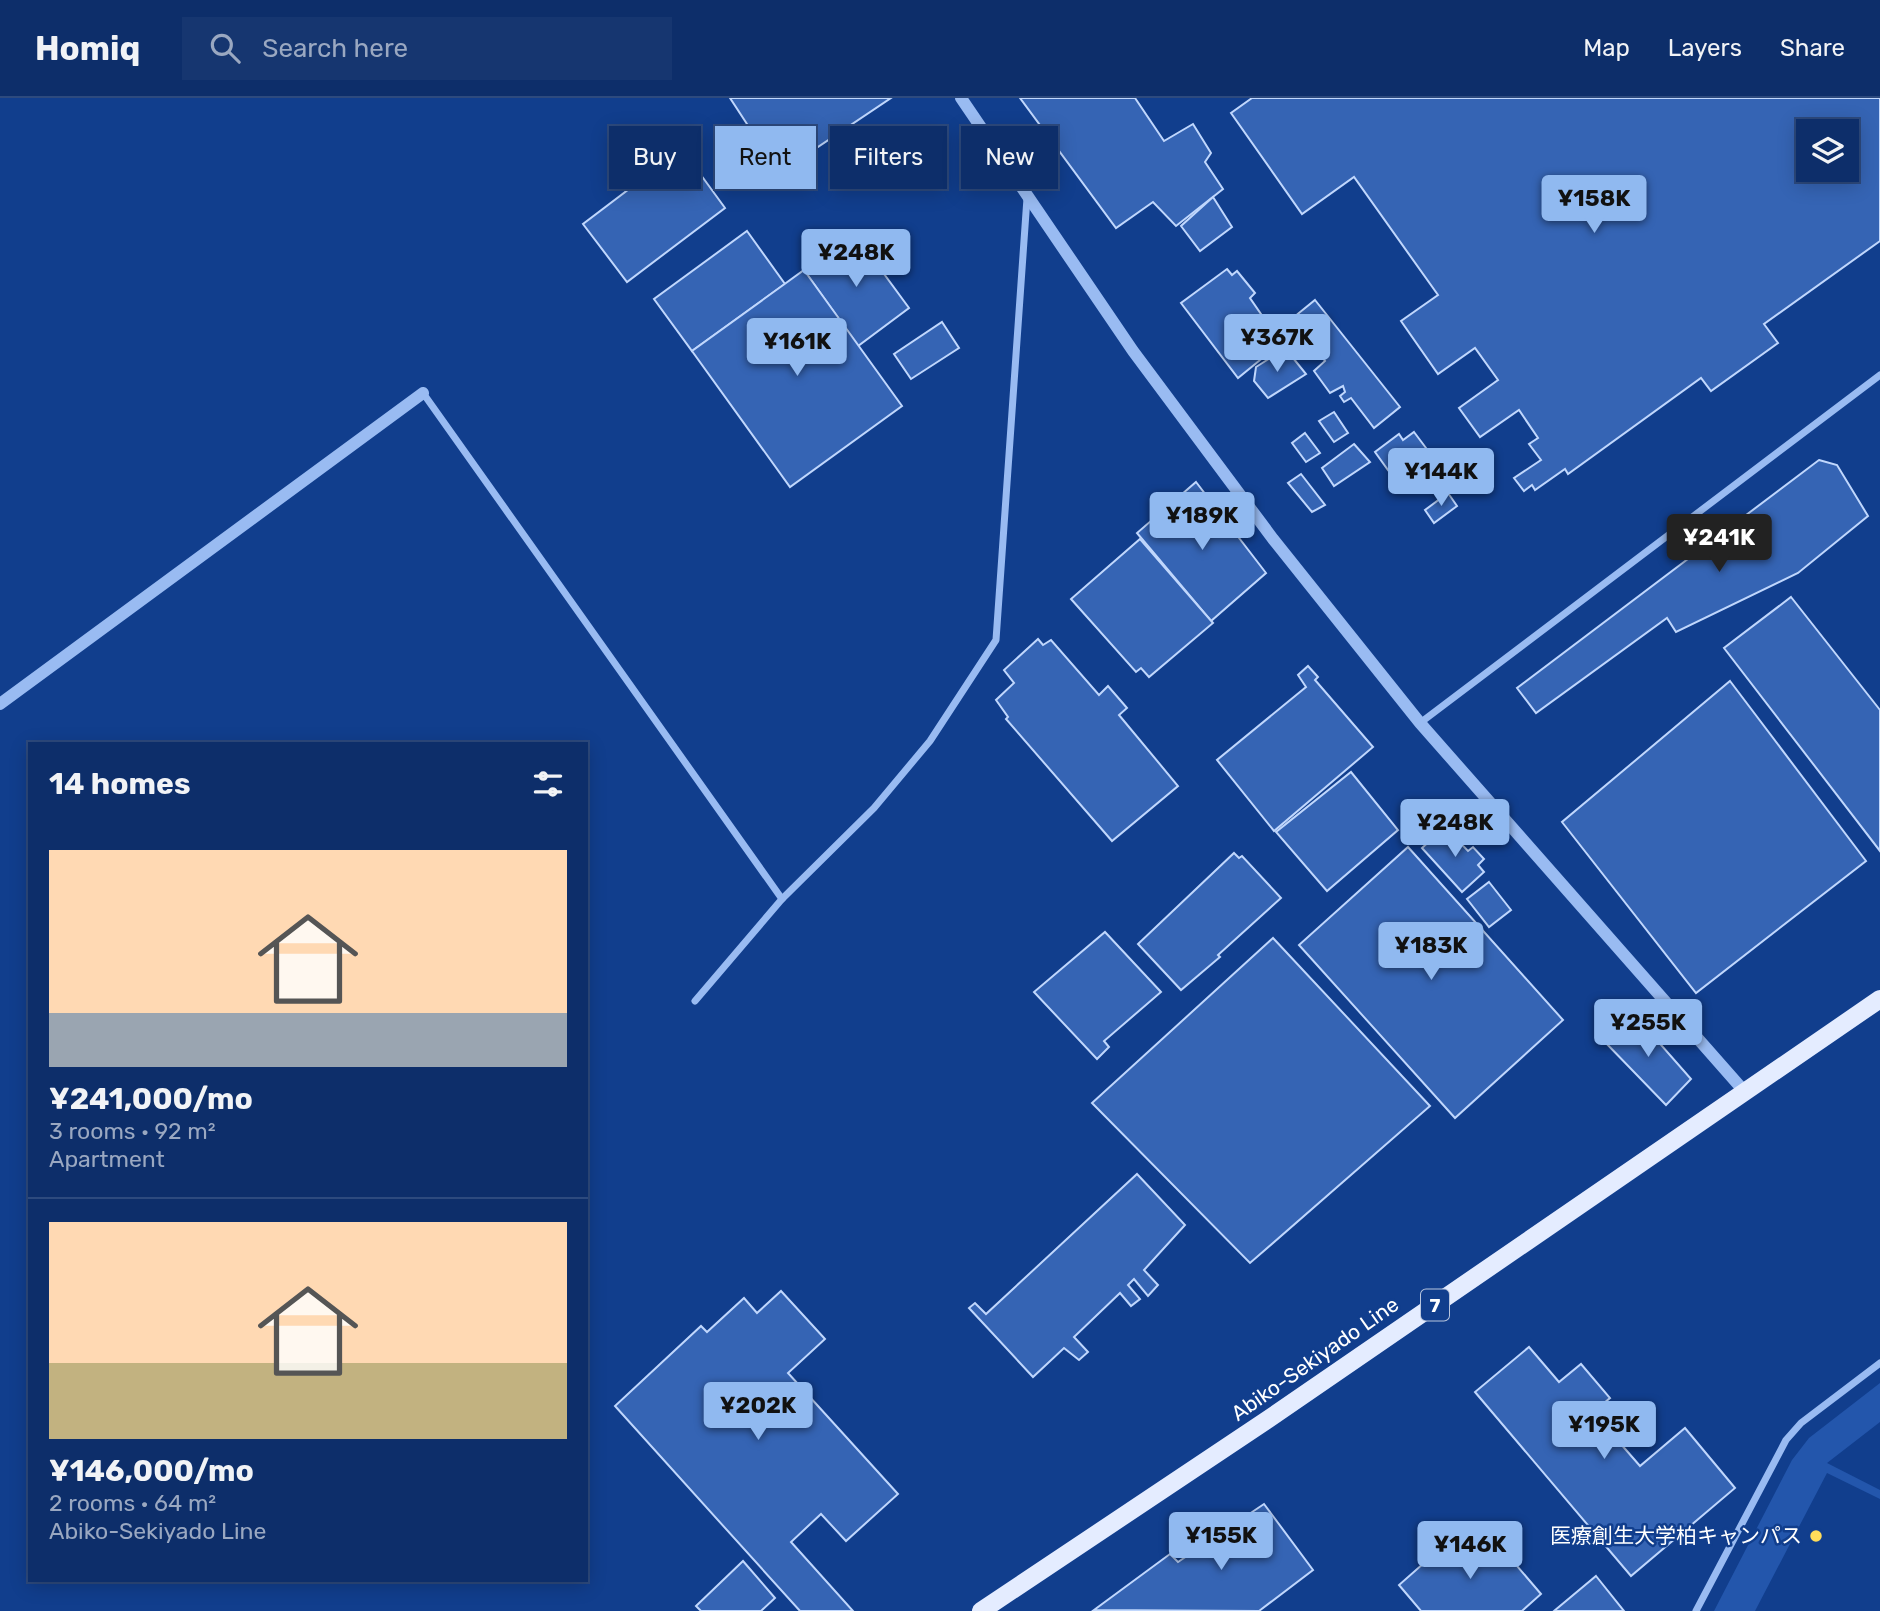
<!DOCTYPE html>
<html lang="en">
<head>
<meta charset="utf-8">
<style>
	:root { --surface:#0d2e6a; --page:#163670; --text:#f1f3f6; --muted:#9aa8c1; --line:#2d4a7e; --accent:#90b9f0 }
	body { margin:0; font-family:Rubik,"Noto Sans JP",sans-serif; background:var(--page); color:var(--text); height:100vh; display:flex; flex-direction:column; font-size:26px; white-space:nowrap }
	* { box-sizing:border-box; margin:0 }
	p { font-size:23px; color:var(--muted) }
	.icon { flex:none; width:38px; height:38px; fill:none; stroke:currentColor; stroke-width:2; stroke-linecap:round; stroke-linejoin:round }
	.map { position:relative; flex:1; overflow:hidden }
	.details { position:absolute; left:28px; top:644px; width:560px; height:840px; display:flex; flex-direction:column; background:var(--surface); border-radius:0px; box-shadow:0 4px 18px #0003,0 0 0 2px var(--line) }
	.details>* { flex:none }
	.guide { position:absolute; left:609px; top:28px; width:665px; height:63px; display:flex; gap:14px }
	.fabs { position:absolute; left:1796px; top:21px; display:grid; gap:14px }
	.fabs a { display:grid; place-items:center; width:63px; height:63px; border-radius:0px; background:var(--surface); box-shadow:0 4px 18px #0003,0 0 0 2px var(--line); font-size:35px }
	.price { position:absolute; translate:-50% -60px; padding:0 16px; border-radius:7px; background:var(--accent); color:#111; font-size:23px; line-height:46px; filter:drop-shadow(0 2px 4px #0008) }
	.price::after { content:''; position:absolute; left:50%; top:42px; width:21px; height:16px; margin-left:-10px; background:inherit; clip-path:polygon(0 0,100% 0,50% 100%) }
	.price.selected { background:#222; color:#fff }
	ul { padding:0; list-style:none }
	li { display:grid; align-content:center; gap:14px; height:371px; padding:0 21px }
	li+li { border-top:2px solid var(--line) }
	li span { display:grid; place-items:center; height:217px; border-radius:0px; color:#555 }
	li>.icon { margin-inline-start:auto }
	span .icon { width:126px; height:126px; fill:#fffc; stroke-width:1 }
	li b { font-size:30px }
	h2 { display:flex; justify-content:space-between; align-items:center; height:84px; padding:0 21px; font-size:30px }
	.pill { padding:0 24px; border-radius:0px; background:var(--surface); box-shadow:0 4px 18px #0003,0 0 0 2px var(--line); font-size:24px; line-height:63px }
	.pill.selected { background:var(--accent); color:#111 }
	header { display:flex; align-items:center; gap:42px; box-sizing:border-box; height:98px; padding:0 35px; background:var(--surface); border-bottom:2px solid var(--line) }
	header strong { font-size:33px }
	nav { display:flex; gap:38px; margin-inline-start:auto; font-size:24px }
	.search { width:490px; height:63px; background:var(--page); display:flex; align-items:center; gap:18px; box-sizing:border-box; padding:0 24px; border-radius:0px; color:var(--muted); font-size:26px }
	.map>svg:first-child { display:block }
	.green { fill:#2356ac }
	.building { fill:#3564b4; stroke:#c0d7fd; stroke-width:2; fill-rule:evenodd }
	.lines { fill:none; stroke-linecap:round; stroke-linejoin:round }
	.minor { stroke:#99bbf2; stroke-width:7 }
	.tertiary { stroke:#99bbf2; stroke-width:12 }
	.primary { stroke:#e4ecff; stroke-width:18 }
	.poi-dot { fill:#ffdc5a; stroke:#113e8d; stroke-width:2.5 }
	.labels { text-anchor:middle; stroke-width:5; stroke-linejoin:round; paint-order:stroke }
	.shield { fill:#113e8d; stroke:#b8c5dd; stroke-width:2 }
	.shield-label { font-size:19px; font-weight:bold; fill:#fff }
	.street-label { font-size:21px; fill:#fff; stroke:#113e8d }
	.poi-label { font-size:21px; fill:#fff; stroke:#113e8d; text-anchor:end }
</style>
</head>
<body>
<header>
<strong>Homiq</strong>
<div class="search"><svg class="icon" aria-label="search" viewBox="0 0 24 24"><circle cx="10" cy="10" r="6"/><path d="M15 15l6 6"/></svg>Search here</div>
<nav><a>Map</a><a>Layers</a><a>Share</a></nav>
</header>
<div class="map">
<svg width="1880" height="1513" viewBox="0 0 1880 1513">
	<rect width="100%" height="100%" fill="#113e8d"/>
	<polygon class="green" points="1880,1285 1880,1324 1827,1365 1880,1392 1880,1401 1827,1375 1755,1513 1714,1513 1792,1362 1809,1340"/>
	<g class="building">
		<polygon points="730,0 891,0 779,75"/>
		<polygon points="1020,0 1135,0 1164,43 1193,26 1211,55 1205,64 1223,91 1176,128 1153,104 1116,130"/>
		<path d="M1252 0H1880V143L1764 226 1778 245 1711 293 1701 280 1568 376 1565 371 1535 392 1532 387 1524 393 1514 380 1541 362 1529 346 1538 340 1519 312 1480 339 1459 310 1498 282 1475 250 1438 276 1401 223 1438 197 1354 79 1302 116 1231 15ZM1808 33H1846V72H1808Z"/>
		<polygon points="682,51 725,110 627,184 583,126"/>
		<polygon points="1213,99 1232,129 1200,153 1181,128"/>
		<polygon points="747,133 785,186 692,253 654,201"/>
		<polygon points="854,135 909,210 858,248 804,172"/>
		<polygon points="1227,171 1232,177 1237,173 1255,195 1250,200 1281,245 1238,280 1181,205"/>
		<polygon points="804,172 902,308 790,389 692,253"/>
		<polygon points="1315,202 1400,309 1374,330 1351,300 1344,304 1340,298 1345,294 1343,288 1330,295 1314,273 1325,263 1305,237 1299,240 1293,232 1297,227 1294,219"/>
		<polygon points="942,224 959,250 911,281 894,256"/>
		<polygon points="1289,255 1306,276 1268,300 1254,283 1256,269 1275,257 1286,260"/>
		<polygon points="1334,314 1348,335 1334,344 1319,323"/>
		<polygon points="1414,334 1432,358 1421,366 1412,354 1388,372 1375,354 1399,336 1403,342"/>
		<polygon points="1305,335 1320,355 1306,364 1292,345"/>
		<polygon points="1354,346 1370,364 1334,388 1322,370"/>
		<polygon points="1819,362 1837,367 1868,418 1798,475 1676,534 1667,520 1536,615 1517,590"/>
		<polygon points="1301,376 1325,407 1312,414 1288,385"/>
		<polygon points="1196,384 1266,475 1211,523 1137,435"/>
		<polygon points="1448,395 1457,408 1434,425 1425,412"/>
		<polygon points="1140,441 1213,525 1149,579 1141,570 1136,574 1071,501"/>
		<polygon points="1791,499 1880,612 1880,753 1724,550"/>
		<polygon points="1038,541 1043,547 1051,542 1099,597 1108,588 1127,610 1119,617 1178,688 1112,743 1006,621 1008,619 996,602 1014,585 1004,572"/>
		<polygon points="1308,568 1318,579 1315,582 1373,649 1274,733 1217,662 1306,589 1298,577"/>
		<polygon points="1730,583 1866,763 1696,895 1562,724"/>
		<polygon points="1351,674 1398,732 1327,793 1276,734"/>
		<polygon points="1445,729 1468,753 1473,749 1484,761 1478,767 1484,774 1462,794 1422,750"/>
		<polygon points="1408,749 1563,922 1455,1020 1299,847"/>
		<polygon points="1234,755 1239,760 1242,758 1281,800 1218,857 1220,859 1181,892 1138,846"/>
		<polygon points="1489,784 1511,812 1489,829 1467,801"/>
		<polygon points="1105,834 1161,894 1104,943 1109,949 1097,961 1034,894"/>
		<polygon points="1273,840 1430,1008 1250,1165 1092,1005"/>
		<polygon points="1633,915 1691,981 1666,1007 1603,942"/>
		<polygon points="1137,1076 1185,1127 1144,1172 1158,1187 1148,1198 1134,1181 1128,1187 1140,1201 1131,1208 1120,1195 1074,1239 1088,1254 1079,1262 1064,1250 1033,1279 969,1210 975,1205 986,1216"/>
		<polygon points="781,1193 825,1241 788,1275 898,1396 846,1443 821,1416 791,1444 853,1513 800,1513 615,1308 701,1228 707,1234 744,1200 757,1215"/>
		<polygon points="1529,1249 1559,1284 1581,1266 1610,1300 1593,1314 1640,1368 1685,1330 1735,1390 1631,1478 1475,1294"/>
		<polygon points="1264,1406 1313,1472 1259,1513 1094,1512 1170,1456 1178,1464"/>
		<polygon points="1488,1434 1541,1496 1522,1513 1421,1513 1399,1487 1449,1443 1461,1458"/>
		<polygon points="743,1463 775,1500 761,1513 701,1513 696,1508"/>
		<polygon points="1596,1478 1624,1513 1554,1513"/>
	</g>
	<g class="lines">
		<g class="minor">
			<polyline points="423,295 782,801"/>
			<polyline points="1420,625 1880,277"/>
			<polyline points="695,903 782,801 874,710 930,643 996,542 1027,100"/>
			<polyline points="1696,1513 1786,1342 1801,1325 1880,1265"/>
		</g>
		<g class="tertiary">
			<polyline points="961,0 1133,253 1273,441 1420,625 1744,993"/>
			<polyline points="0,606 423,295"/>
		</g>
		<polyline class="primary" points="981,1513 1267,1322 1880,901"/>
	</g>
	<circle class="poi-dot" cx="1816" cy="1438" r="7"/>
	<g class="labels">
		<rect class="shield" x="1421" y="1191.5" width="28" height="31" rx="5"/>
		<g class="shield-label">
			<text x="1435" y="1214">7</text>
		</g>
		<g class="street-label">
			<text transform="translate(1315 1261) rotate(-35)" y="7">Abiko-Sekiyado Line</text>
		</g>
		<g class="poi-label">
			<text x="1802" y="1445">医療創生大学柏キャンパス</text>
		</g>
	</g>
</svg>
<div class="fabs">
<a><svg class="icon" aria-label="layers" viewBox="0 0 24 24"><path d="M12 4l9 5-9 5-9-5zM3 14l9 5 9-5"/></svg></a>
</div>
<b class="price" style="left:1594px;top:137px">¥158K</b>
<b class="price" style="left:856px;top:191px">¥248K</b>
<b class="price" style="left:1277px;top:276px">¥367K</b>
<b class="price" style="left:797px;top:280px">¥161K</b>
<b class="price" style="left:1441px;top:410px">¥144K</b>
<b class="price" style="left:1202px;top:454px">¥189K</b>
<b class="price selected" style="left:1719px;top:476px">¥241K</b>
<b class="price" style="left:1455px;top:761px">¥248K</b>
<b class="price" style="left:1431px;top:884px">¥183K</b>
<b class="price" style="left:1648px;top:961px">¥255K</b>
<b class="price" style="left:758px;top:1344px">¥202K</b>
<b class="price" style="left:1604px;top:1363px">¥195K</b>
<b class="price" style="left:1221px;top:1474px">¥155K</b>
<b class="price" style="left:1470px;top:1483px">¥146K</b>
<div class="guide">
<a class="pill">Buy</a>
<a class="pill selected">Rent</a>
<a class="pill">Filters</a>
<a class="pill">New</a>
</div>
<section class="details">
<h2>14 homes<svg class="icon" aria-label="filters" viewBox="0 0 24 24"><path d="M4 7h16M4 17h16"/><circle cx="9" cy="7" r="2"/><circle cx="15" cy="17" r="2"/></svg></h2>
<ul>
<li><span style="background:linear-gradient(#ffd9b3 75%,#9aa5b1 0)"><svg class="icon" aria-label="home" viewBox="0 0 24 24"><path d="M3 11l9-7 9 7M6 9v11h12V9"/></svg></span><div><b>¥241,000/mo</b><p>3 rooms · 92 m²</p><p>Apartment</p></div></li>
<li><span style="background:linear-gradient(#ffd9b3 65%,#c2b280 0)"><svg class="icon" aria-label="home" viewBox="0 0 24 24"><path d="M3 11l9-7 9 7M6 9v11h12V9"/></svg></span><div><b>¥146,000/mo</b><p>2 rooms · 64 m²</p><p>Abiko-Sekiyado Line</p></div></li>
</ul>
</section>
</div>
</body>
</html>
